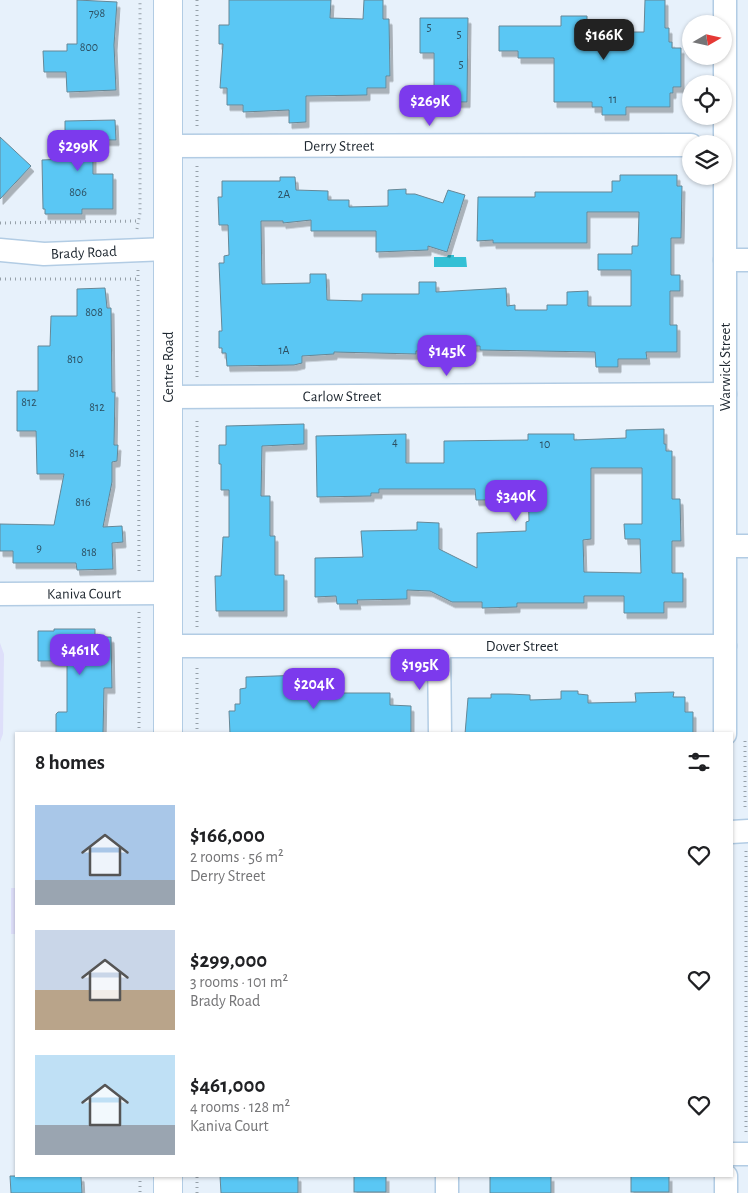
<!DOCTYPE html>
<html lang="en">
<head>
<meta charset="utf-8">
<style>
	:root { --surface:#fff; --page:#f6f6f6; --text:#202124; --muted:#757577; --accent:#7c3aed }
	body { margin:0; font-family:"Alegreya Sans",sans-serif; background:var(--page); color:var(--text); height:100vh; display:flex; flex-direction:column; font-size:19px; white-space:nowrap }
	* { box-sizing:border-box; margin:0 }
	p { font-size:16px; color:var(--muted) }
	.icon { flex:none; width:28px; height:28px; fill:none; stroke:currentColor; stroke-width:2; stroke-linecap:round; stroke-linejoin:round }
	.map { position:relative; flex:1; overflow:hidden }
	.drawer { position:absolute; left:15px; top:732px; width:718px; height:445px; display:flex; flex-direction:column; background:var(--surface); border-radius:0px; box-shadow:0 1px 4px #0004 }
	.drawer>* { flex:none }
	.needle { width:32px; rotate:81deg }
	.buttons { position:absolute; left:682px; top:15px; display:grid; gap:10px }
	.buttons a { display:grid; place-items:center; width:50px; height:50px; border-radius:50%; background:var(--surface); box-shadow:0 1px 4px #0004; font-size:25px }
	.price { position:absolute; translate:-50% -42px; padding:0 11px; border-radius:10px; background:var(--accent); color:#fff; font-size:16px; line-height:32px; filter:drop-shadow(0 1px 2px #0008) }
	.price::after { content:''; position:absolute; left:50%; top:30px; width:15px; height:11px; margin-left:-8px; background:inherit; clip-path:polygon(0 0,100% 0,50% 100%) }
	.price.current { background:#222; color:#fff }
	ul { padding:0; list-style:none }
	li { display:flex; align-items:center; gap:15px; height:125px; padding:0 20px }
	li span { display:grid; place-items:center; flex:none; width:140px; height:100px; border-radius:0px; color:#555 }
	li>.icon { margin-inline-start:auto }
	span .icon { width:60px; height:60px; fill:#fffc; stroke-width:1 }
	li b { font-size:21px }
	h2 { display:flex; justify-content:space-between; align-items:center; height:60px; padding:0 20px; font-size:21px }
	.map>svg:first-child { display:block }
	.green { fill:#dedffa }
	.water { fill:#33c0d5 }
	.building { fill:#5ac7f4; stroke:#668796; fill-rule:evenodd; filter:url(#shadow) }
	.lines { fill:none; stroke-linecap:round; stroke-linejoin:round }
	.minor-casing { stroke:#b2cce4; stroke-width:25 }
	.major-casing { stroke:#b2cce4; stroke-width:30 }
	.path { stroke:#97a1aa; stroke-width:3; stroke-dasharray:1 4; stroke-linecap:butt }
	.minor { stroke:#fff; stroke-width:22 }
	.major { stroke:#fff; stroke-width:28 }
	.labels { text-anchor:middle; stroke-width:4; stroke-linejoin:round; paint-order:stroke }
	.number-label { font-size:12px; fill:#2c4e60 }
	.street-label { font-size:15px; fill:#1d262f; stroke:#fff }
</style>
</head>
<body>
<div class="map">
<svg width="748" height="1193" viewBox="0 0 748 1193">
	<defs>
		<filter id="shadow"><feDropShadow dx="3" dy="5.5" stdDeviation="0" flood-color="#0004"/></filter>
	</defs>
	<rect width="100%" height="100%" fill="#e7f1fb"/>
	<g class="green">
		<polygon points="0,643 4,654 3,734 0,742"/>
		<rect x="11" y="888" width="5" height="46"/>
	</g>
	<polygon class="water" points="448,255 454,255 454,257 466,257 467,267 434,267 434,257 447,257"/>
	<g class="building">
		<polygon points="77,0 117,2 114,45 116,90 67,92 66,72 44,72 43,51 67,51 67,44 77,44"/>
		<polygon points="229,0 331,0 330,18 363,19 364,0 383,0 383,19 389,19 390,76 386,76 386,88 367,88 367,95 306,96 306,122 289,123 289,110 243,112 243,105 227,105 227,88 220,88 223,44 219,44 219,25 229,25"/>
		<polygon points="645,0 665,0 665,28 669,28 669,42 672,42 672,48 681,48 681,87 673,87 673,93 670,93 670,107 626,107 626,115 602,115 602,107 592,107 592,102 554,102 554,58 518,58 518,51 499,51 499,26 561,26 561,16 587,16 587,32 644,32"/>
		<polygon points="420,18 468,18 467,102 436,102 436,91 434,91 434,53 420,53"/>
		<polygon points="115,120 116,140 93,140 93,174 113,174 113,209 82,209 82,214 45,214 45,209 43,209 42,160 65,159 65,121"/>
		<polygon points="0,137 31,166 0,199"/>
		<polygon points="620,175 677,175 677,186 682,186 681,238 671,238 671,275 680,275 680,291 670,291 670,325 677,325 677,352 646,352 647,359 618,359 618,367 596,367 595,352 480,350 480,346 450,346 450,351 416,351 416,354 334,352 334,354 302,356 302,363 294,365 227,366 226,353 222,353 222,348 219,348 219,331 222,331 219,263 224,263 224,256 229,255 228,225 219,225 218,197 222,197 222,181 280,181 280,177 295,177 296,190 328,191 328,200 349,200 349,207 388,206 388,190 406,189 406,194 415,194 443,203 448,190 465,195 447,252 428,246 428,250 376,252 376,231 311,231 311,220 283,223 283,221 261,221 262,284 310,283 310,274 326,274 327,300 362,301 362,294 419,294 419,282 436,282 436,292 506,288 507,306 515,305 515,310 547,310 547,305 567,305 567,292 588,291 588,306 631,306 631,270 598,270 598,254 632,254 632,246 638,246 639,212 587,212 587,243 493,243 493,240 477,241 478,197 535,197 535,192 612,192 612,181 620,181"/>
		<polygon points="105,288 107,308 111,308 112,392 115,392 114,445 118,445 117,461 112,462 112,482 103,527 122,526 123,542 112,543 113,569 77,570 76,563 13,563 13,551 0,551 0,524 54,525 64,474 37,474 36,431 17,431 17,391 38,391 38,346 50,346 51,316 77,316 77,289"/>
		<polygon points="304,424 304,444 262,446 261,496 270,496 270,536 275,536 275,575 284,575 284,611 216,611 215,576 221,576 223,537 229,537 229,490 221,490 221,464 219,464 219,445 226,445 226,426"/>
		<path d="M664 429V444H666V451H672V499H680L681 541H672V573H683V602H664V613H624V596H584V603H517V607L482 608V602H452L430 591 407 590V599L357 600 358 604H337L336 596 315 597V558L363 557 361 531 417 530V522L439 523V549L477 568V533L526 531V522L529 521 528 482 495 483 496 500H476L475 489H379V493H371V496L317 497 316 436 406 434V463H444V441L528 440V434H574V440L626 438V430ZM591 468H642V524H624L625 539H640L641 573 584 572 583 540 591 539Z"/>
		<polygon points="54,629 95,629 95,637 111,637 112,688 104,688 103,734 56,734 56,714 58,712 67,712 67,661 38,661 38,631 54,631"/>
		<polygon points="305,675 306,693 390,693 390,705 411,706 411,734 230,734 229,711 235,711 235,704 240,704 240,689 246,688 246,677"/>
		<polygon points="561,691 578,691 578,694 588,695 588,703 636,702 635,693 674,692 673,697 685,697 685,712 693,712 693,734 465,734 468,698 491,698 491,694 509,694 530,695 530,700 561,699"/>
		<polygon points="10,1176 81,1176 82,1193 11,1193"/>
		<polygon points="220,1176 298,1176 298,1193 221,1193"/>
		<rect x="354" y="1176" width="32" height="16"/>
		<rect x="490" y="1176" width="61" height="17"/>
		<rect x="631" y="1176" width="38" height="16"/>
	</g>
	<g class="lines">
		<defs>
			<g id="minor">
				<polyline points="725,0 725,734"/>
				<path id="s1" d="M168 146 691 145"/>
				<path id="s2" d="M0 250 44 254 167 249"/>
				<polyline points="725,260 748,260"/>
				<path id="s3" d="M168 397 725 394"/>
				<polyline points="726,546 748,546"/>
				<path id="s4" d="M0 594 168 593"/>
				<path id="s5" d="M168 646H725"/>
				<polyline points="439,648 440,734"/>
				<polyline points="731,832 748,831"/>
				<polyline points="731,1154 748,1154"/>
				<polyline points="447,1176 447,1193"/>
				<polyline points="726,1176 726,1193"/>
			</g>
			<g id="major">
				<polyline points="168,734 168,0"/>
				<polyline points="168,1176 168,1193"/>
			</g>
		</defs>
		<use href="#minor" class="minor-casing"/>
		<use href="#major" class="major-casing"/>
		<g class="path">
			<polyline points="197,0 197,127"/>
			<polyline points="197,166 197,377"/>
			<polyline points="0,223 136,221"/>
			<polyline points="137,229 140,213 140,0"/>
			<polyline points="138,270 139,574"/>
			<polyline points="0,279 138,279"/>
			<polyline points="139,612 139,734"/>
			<polyline points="197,627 197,418"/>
			<polyline points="197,734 197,666"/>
			<polyline points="745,741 745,810"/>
			<polyline points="746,851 746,1135"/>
			<polyline points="140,1176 140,1193"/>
			<polyline points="197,1193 197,1176"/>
		</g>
		<use href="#minor" class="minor"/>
		<use href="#major" class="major"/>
	</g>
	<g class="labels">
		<g class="number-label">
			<text x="97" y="17">798</text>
			<text x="429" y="31">5</text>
			<text x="459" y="38">5</text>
			<text x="89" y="51">800</text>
			<text x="461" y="68">5</text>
			<text x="613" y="103">11</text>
			<text x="78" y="196">806</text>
			<text x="284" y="198">2A</text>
			<text x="94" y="316">808</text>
			<text x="284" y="354">1A</text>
			<text x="75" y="363">810</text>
			<text x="29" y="406">812</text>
			<text x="97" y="411">812</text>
			<text x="395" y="446">4</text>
			<text x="545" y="448">10</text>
			<text x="77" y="457">814</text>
			<text x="83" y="506">816</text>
			<text x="39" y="552">9</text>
			<text x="89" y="556">818</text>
		</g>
		<g class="street-label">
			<text dy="5" stroke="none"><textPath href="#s1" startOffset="171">Derry Street</textPath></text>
			<text dy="5" stroke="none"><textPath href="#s2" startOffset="84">Brady Road</textPath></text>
			<text transform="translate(168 367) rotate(-90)" y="5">Centre Road</text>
			<text transform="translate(725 367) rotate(-90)" y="5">Warwick Street</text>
			<text dy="5" stroke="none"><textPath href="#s3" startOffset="174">Carlow Street</textPath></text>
			<text dy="5" stroke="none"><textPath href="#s4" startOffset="84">Kaniva Court</textPath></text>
			<text dy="5" stroke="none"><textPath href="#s5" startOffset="354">Dover Street</textPath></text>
		</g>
	</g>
</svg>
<div class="buttons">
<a><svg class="needle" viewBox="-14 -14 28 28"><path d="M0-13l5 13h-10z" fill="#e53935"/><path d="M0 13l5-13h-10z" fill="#757577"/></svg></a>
<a><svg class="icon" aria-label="locate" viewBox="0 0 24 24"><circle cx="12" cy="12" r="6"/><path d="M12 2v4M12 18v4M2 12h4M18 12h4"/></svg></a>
<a><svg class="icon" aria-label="layers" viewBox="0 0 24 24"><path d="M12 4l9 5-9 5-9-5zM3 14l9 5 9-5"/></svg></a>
</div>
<b class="price current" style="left:604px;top:61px">$166K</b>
<b class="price" style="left:430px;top:127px">$269K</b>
<b class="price" style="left:78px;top:172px">$299K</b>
<b class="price" style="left:447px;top:377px">$145K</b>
<b class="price" style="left:516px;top:522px">$340K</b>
<b class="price" style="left:80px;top:676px">$461K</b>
<b class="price" style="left:420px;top:691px">$195K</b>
<b class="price" style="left:314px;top:710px">$204K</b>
<section class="drawer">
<h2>8 homes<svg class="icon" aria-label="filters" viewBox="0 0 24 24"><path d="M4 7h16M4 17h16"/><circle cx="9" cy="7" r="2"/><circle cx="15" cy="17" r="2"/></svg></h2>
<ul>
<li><span style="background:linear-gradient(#a9c7e8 75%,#9aa5b1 0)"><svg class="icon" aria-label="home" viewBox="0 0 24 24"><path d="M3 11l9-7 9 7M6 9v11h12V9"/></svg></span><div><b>$166,000</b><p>2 rooms · 56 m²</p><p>Derry Street</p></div><svg class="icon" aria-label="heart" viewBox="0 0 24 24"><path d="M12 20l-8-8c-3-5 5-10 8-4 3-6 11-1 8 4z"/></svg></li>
<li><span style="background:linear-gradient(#c9d6e8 60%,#b9a48a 0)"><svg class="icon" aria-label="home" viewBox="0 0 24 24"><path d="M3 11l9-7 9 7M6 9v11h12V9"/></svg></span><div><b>$299,000</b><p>3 rooms · 101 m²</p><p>Brady Road</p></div><svg class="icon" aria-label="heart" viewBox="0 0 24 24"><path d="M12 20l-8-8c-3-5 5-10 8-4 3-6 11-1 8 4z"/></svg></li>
<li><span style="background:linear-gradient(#bfe0f5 70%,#9aa5b1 0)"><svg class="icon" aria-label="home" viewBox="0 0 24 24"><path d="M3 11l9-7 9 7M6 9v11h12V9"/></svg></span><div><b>$461,000</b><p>4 rooms · 128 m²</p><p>Kaniva Court</p></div><svg class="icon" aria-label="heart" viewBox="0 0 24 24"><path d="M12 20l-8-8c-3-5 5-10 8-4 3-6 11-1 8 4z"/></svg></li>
</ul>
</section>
</div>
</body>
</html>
